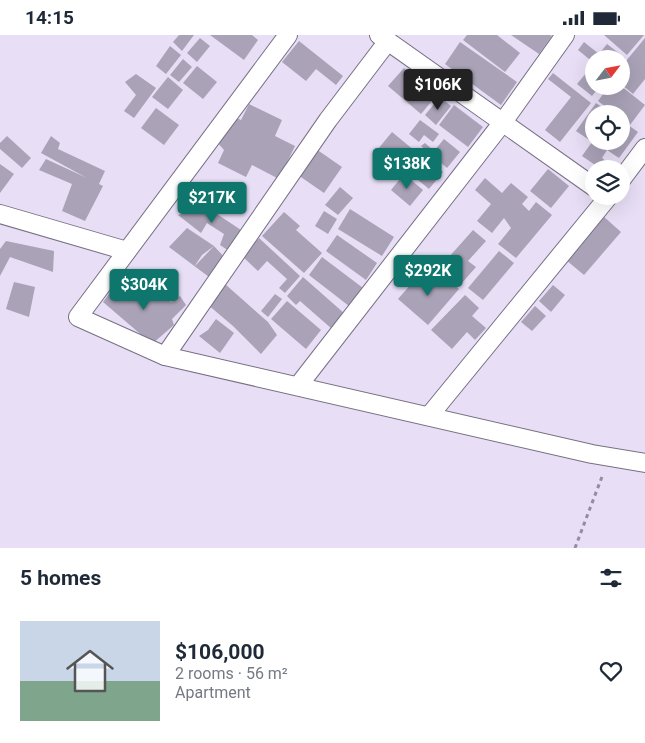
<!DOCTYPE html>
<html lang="en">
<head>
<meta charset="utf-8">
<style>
	:root { --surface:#fff; --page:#f6f6f7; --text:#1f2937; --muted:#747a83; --accent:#0f766e }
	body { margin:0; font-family:Roboto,sans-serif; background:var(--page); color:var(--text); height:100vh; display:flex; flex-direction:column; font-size:19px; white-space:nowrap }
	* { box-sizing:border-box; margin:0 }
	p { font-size:16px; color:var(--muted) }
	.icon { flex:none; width:28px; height:28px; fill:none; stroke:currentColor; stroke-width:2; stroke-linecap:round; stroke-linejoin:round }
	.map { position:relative; height:513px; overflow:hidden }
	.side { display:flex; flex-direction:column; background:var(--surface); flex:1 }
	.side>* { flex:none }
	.needle { width:32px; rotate:58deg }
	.fabs { position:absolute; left:585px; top:15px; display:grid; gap:10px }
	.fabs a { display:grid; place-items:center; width:45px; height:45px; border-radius:50%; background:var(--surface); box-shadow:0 5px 20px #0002; font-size:25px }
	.price { position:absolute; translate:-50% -42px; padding:0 11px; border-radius:5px; background:var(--accent); color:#fff; font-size:16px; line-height:32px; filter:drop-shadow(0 1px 2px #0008) }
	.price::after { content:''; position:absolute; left:50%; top:30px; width:15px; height:11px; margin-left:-8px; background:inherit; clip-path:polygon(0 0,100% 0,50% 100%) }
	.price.active { background:#222; color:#fff }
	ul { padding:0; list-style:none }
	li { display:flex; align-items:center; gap:15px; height:125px; padding:0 20px }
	li span { display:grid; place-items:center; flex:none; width:140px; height:100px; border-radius:0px; color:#555 }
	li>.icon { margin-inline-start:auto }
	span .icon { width:60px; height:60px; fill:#fffc; stroke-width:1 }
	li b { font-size:21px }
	h2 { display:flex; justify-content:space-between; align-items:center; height:60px; padding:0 20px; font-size:21px }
	.status { display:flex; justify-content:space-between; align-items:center; height:35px; padding:0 25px; background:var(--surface); direction:ltr }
	.status svg { height:14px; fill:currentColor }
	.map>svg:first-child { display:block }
	.building { fill:#aaa2b7; fill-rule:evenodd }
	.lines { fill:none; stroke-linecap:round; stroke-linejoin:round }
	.minor-casing { stroke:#777083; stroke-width:20 }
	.path { stroke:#938d9d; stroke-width:3; stroke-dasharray:4 4; stroke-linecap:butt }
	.minor { stroke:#fff; stroke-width:18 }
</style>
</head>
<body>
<div class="status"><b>14:15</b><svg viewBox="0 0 49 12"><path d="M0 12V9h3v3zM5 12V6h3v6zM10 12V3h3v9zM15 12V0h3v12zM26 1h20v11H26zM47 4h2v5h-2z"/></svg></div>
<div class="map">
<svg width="645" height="513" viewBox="0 0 645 513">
	<rect width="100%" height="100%" fill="#e8dff6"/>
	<g class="building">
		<polygon points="179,0 194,0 182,16 173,7"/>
		<polygon points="210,0 252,0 258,5 244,25"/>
		<polygon points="467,0 497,0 520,18 505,37 463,5"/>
		<polygon points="511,0 550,0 552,1 539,19"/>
		<polygon points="604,0 644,0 627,20"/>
		<polygon points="200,3 210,11 197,27 187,18"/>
		<polygon points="645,3 645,44 633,59 621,49 621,32"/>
		<polygon points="299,6 343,41 336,50 316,34 306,46 282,27"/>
		<polygon points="460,7 517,47 501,70 445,29"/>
		<polygon points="584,7 599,19 607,9 625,23 621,27 621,24 594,24 594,28 578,15"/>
		<polygon points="170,11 181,20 166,39 156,31"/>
		<polygon points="183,24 192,32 179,47 170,40"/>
		<polygon points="197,31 217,47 203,64 183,48"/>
		<polygon points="592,31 594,51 600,51 592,61 577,49"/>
		<polygon points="404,33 436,61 421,79 388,51"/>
		<polygon points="553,38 591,68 560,107 545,95 571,62 548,44"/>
		<polygon points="136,39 156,53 134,83 124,76 136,60 125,47"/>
		<polygon points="168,42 183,55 168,74 152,62"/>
		<polygon points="609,51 621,51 645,70 630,90 621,83 621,79 615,79 598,66"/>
		<polygon points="440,62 451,71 436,90 425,80"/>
		<polygon points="596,68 612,79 594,79 594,106 621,106 621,85 638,97 619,123 607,115 602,123 606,126 601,134 582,121 592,107 576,96"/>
		<polygon points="249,69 282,85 275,101 295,111 279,144 252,130 246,142 218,128 224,115 217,107 230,80 241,85"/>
		<polygon points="454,70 483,92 468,112 439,90"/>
		<polygon points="156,73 179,90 164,110 141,93"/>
		<polygon points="420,85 439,99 433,107 424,100 419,107 409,99"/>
		<polygon points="392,97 415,116 401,133 378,114"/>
		<polygon points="7,101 31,123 22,133 0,114 0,108"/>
		<polygon points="51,101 60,108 58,114 105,136 99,149 103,151 85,186 62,176 72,149 39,135 46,124 87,143 41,118"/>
		<polygon points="444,104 460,117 447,133 421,111 425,108 434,116"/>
		<polygon points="316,114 342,132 324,158 298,140"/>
		<polygon points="420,118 443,137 429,154 406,135"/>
		<polygon points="0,129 14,139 0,158"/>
		<polygon points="548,134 569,151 551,173 530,156"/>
		<polygon points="404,139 423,155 410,171 391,155"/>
		<polygon points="485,143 502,158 511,148 528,162 522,169 529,176 536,167 552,180 516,223 498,209 511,193 504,183 492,198 477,186 491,169 475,155"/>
		<polygon points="340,152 353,163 338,180 325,170"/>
		<polygon points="193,163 241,195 232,218 220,210 224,199 207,188 201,198 178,180 191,175"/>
		<polygon points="350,174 394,202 382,221 338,194"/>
		<polygon points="324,176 337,184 328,199 315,191"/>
		<polygon points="284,177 300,191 296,195 322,218 304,238 262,201"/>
		<polygon points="603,181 621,197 584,240 566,225"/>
		<path d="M187 193 214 211 226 224 209 242 169 212ZM214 211 194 232 202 220Z"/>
		<polygon points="473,195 486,206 468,226 476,232 461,249 441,231"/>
		<polygon points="337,200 377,228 366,245 326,216"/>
		<polygon points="259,203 300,241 285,258 279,253 287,244 267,226 258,236 242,221"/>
		<polygon points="6,206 54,216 53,237 10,222 0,241 0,214"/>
		<polygon points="499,216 514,228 483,265 468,253"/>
		<polygon points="322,222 363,253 349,271 309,240"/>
		<polygon points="420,239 431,249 445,241 459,254 428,290 398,264"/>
		<polygon points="303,242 345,279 332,294 300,266 296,270 287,261"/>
		<polygon points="120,244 147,266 158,257 171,267 180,261 186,270 172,284 174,290 152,309 103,267"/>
		<polygon points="14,247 35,252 29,282 6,274"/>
		<polygon points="225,249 268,287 277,300 261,319 233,291 207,269"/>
		<polygon points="553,250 565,260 551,277 539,266"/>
		<polygon points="275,259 282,264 268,282 261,276"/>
		<polygon points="465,260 479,273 472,281 486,293 475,305 467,297 452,314 431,295"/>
		<polygon points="287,266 321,295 306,314 271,284"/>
		<polygon points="535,271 546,281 532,296 521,287"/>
		<polygon points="216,284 234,298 220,318 199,301 208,295"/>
	</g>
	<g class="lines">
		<defs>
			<g id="minor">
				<polyline points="288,0 78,282 165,321 328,85 388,6"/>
				<polyline points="379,0 594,152"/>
				<polyline points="621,145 645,113"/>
				<polyline points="0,179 127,216"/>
				<polyline points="165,321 592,419 645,428"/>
				<polyline points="298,351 503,87 565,0"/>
				<polyline points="429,381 609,161"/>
			</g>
		</defs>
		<use href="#minor" class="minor-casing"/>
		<polyline class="path" points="575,513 603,439"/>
		<use href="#minor" class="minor"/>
	</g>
</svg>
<div class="fabs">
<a><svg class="needle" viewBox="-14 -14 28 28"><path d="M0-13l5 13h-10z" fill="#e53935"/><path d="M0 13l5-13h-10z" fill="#747a83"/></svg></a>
<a><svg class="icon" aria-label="locate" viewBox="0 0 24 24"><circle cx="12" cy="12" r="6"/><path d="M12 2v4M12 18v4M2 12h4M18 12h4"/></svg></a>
<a><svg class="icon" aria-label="layers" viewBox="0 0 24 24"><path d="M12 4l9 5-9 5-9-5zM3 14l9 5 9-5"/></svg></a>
</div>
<b class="price active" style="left:438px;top:76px">$106K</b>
<b class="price" style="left:407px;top:155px">$138K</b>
<b class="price" style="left:212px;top:189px">$217K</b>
<b class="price" style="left:428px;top:262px">$292K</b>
<b class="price" style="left:144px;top:276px">$304K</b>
</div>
<section class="side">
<h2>5 homes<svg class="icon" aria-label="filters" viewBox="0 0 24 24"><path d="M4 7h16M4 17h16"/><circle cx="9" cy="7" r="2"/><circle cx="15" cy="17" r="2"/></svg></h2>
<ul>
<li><span style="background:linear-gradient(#c9d6e8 60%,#7fa58c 0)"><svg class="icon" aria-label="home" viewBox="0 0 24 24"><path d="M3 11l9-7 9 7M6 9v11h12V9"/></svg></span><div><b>$106,000</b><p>2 rooms · 56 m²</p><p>Apartment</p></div><svg class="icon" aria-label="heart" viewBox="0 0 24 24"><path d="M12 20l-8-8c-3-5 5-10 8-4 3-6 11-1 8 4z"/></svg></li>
</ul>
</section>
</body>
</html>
